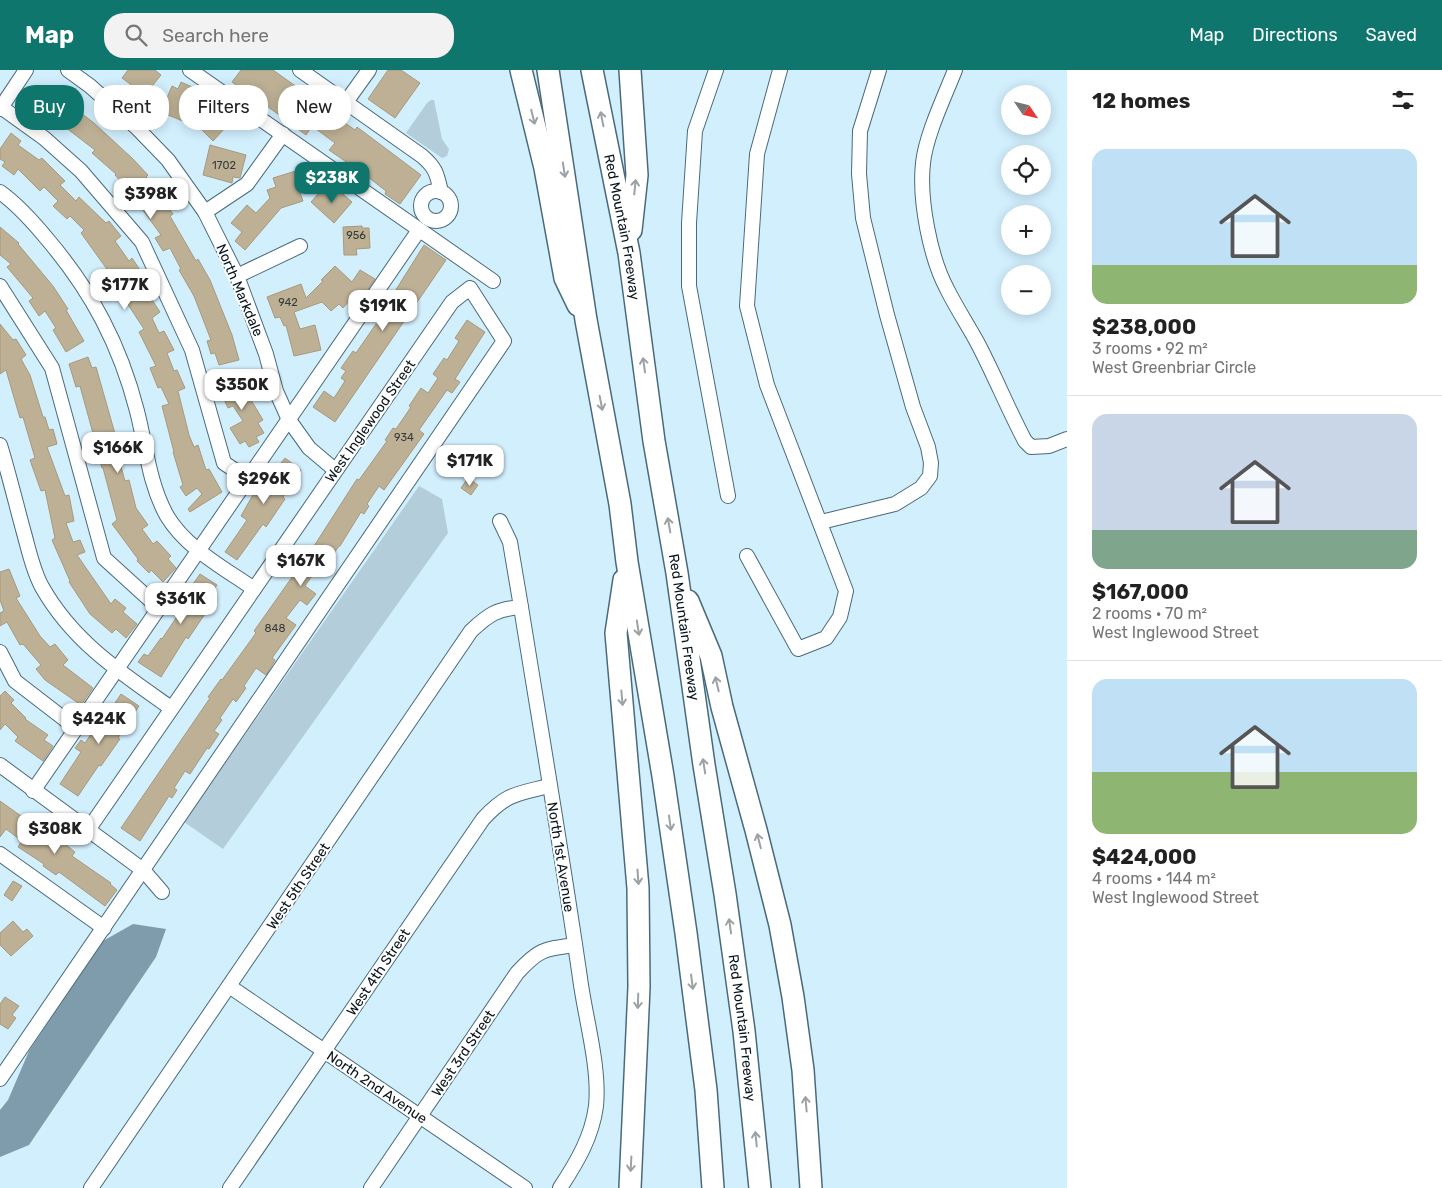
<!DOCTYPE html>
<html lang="en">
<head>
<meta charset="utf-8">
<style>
	:root { --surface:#fff; --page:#f2f2f2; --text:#222; --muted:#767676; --line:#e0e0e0; --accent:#0f766e }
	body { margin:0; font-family:Rubik,sans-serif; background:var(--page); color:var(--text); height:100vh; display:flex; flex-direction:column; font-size:19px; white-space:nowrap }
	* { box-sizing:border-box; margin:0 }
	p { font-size:16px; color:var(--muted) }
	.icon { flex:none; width:28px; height:28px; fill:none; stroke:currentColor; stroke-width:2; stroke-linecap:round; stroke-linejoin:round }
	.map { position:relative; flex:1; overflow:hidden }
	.side { display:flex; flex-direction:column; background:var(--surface); width:375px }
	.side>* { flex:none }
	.top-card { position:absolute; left:15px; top:15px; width:475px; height:45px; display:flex; gap:10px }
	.needle { width:32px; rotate:125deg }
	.fabs { position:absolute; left:1001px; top:15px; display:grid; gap:10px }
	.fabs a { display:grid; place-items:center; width:50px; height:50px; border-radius:50%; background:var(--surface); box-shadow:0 2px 12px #0003; font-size:25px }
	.price { position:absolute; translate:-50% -42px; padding:0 11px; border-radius:10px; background:#fff; color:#222; font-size:16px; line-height:32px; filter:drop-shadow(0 1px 2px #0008) }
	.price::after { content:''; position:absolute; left:50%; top:30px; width:15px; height:11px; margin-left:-8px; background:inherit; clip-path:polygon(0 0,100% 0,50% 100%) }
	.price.current { background:var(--accent); color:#fff }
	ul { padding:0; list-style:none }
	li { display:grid; align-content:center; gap:10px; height:265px; padding:0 25px }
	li+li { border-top:1px solid var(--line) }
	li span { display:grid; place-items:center; height:155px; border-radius:15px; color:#555 }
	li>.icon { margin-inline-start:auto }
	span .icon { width:90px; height:90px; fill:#fffc; stroke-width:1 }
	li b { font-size:21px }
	h2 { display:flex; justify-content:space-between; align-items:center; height:60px; padding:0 25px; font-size:21px }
	.tag { padding:0 18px; border-radius:20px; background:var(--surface); box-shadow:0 2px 12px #0003; font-size:18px; line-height:45px }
	.tag.current { background:var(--accent); color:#fff }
	header { display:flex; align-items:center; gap:30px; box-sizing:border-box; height:70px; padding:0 25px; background:var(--accent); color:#fff }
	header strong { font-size:24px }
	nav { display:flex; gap:28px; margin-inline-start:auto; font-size:18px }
	.search { width:350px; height:45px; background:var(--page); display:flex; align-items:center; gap:12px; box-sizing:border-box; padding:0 18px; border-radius:20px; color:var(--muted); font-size:19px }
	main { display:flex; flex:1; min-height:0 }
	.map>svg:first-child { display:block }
	.green { fill:#b3cddb }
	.water { fill:#7e9cac }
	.building { fill:#bdb095; stroke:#a79a7b }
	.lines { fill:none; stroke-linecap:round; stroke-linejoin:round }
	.minor-casing { stroke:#4a6a7a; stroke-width:16 }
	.highway-casing { stroke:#4a6a7a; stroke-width:24 }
	.minor { stroke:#fff; stroke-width:14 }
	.highway { stroke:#fff; stroke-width:21 }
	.oneway { stroke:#9ca1a3 }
	.labels { text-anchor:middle; stroke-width:4; stroke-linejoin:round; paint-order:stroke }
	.number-label { font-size:11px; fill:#343b39 }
	.street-label { font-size:14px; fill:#07141a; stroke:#fff }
</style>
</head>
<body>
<header>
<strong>Map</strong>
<div class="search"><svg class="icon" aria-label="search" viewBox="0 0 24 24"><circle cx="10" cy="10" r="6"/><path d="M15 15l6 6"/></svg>Search here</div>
<nav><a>Map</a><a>Directions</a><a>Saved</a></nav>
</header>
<main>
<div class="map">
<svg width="1067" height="1118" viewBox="0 0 1067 1118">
	<rect width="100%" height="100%" fill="#d2effe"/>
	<g class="green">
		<polygon points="431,30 434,30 442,69 449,79 447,86 442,88 406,63 427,33"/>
		<polygon points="419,416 442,429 448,463 223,779 184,752"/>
	</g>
	<polygon class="water" points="133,854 166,859 156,887 29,1075 0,1087 0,1040 8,1030 29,981 103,871"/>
	<g class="building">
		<polygon points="128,0 155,0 161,5 145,25 122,8"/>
		<polygon points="241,0 273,0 318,32 319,30 337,44 335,46 355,60 357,57 421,105 400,134 385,124 386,121 368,107 329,80 335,73 312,56 306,65 267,36 232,12"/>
		<polygon points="388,0 401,0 420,13 395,48 368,29"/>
		<polygon points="181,12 192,17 189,23 195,26 185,52 161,42 172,16 178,19"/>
		<polygon points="44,15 94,53 133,89 148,105 146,107 152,114 151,115 173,144 170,146 196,191 198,189 210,210 232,265 239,290 219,295 215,283 211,284 207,271 211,270 194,226 179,200 181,199 170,178 163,181 155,168 161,165 140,136 142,134 115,105 116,104 92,83 95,80 65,57 70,51 52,38 48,43 32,32"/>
		<polygon points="209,37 214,42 217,38 228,47 221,54 225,58 213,71 194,52"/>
		<polygon points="11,63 21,71 18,75 39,90 42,88 65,111 60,115 76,131 79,127 106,153 109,151 121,166 115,171 129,191 132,188 142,203 137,207 160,242 152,248 159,263 164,261 174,280 167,283 174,301 177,300 185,318 178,321 189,365 194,377 198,375 206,400 209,399 222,422 190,442 188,439 202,424 197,418 186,426 180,417 183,415 173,382 174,382 162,336 169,334 161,317 158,318 150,298 156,296 139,262 144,259 123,227 130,223 119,206 114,209 81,163 84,160 70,146 67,149 53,136 58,131 44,117 40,121 18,99 14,105 2,96 5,92 0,89 0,79"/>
		<polygon points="210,75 246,85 240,108 233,107 232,113 203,105"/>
		<polygon points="299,100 303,112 297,114 303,131 281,138 245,180 235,171 242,162 231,153 247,135 256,143 270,128 267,120 276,117 273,108"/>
		<polygon points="324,117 333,124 337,119 352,132 334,153 311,132"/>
		<polygon points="362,156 362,158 369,158 370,178 356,179 357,185 344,185 343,157"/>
		<polygon points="0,157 19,173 18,174 53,216 68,239 66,240 84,271 66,282 53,260 56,258 45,241 39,246 29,231 33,228 7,197 11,194 0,185"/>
		<polygon points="424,175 446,190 335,352 313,337 324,321 334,328 345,311 341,308 346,301 341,298 353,281 356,283 376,254 380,257 393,238 387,234"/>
		<polygon points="335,196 352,212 360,200 375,209 364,225 358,221 343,238 339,234 331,241 322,232 294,242 300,259 315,255 321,280 294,286 286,255 284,256 280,247 275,248 267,227 301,214 306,228 323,211 321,210"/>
		<polygon points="467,250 485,262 455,309 460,312 452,323 447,320 419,360 424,364 384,420 379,416 367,434 369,436 364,444 361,442 340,476 339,476 322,500 318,497 305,516 316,524 307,535 300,530 286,548 296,555 272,588 275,590 266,605 256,598 244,616 246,618 236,632 233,629 220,648 222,650 214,661 219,664 209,679 207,678 190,704 185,701 174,718 177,720 172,728 169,726 140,771 121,758 210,628 208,627 221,609 222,610 256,563 254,561 314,476 357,409 359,410 387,371 385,370 393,358 396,359 411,337 409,336 421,318 428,323 438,308 433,304 444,288 447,290 459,271 455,268"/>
		<polygon points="0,254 13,270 16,269 26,285 21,289 30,305 43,347 45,347 49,360 53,359 57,374 47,377 65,426 69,425 74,451 66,453 73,472 80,470 85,482 77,485 111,534 115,529 126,538 123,542 137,554 126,568 116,559 112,563 90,544 69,512 70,511 52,470 55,468 45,420 41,421 30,390 35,388 23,347 20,348 6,300 0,304"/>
		<polygon points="88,287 92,298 96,297 102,318 123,392 120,393 125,411 129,410 136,438 148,455 142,459 153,474 157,471 171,486 168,489 176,498 163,512 151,500 149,503 137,491 138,489 112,454 117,450 103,398 102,398 93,367 94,367 80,316 76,317 69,294"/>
		<polygon points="235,306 238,313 242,311 251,330 263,350 258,353 264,363 256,367 259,372 249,377 245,371 240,374 230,358 243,351 233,336 228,338 217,314"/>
		<polygon points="285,388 301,400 283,427 285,429 266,457 263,454 237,490 225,482 247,450 241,446 254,423 251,420 256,412 260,414 272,397 276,399"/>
		<polygon points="468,408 478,415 471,425 461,418"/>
		<polygon points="9,499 20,526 16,528 40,566 50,577 55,574 68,590 63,595 93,618 81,635 45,610 36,599 41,595 23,574 20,575 7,552 0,556 0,543 4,541 0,530 0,502"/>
		<polygon points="200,504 217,515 206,531 211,535 188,569 186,567 161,607 138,592 144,584 148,586 161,568 162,569 186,533 178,527 187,514 191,517"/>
		<polygon points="5,621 14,630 11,633 26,648 25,649 48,665 44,670 53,676 43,691 15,671 18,667 5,654 0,660 0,626"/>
		<polygon points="121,624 139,636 118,668 120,669 101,696 99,695 78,726 60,714 81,682 75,678 81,670 85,673 98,654 100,655"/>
		<polygon points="0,731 59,773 61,771 75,782 72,786 111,813 110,814 117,820 105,836 59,802 56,805 43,796 44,794 18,777 22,771 6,759 0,767"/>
		<polygon points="13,811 22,816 12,831 4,825"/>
		<polygon points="13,851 23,862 27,859 33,866 11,886 0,875 0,863"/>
		<polygon points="5,927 19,936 12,945 16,948 8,959 0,954 0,934"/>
	</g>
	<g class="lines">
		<defs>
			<g id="minor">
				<polyline points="68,0 90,16 136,57 168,90 205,142 237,206 266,284 276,321 289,350 309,378 335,400"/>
				<polyline points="190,0 493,211"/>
				<path d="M300 0 422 86C436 98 437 104 441 122"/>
				<polyline points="716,0 695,61 689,153 689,216 728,426"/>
				<path d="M955 0C944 28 926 65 923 93 919 130 930 187 947 219 956 237 967 254 977 272 994 304 1008 339 1025 371L1031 377 1049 376 1067 369"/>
				<polyline points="346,32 369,0"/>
				<polyline points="1,37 44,68 81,101 142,172 192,280 224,393 248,409"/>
				<polyline points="0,39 26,0"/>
				<circle cx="436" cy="136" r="15"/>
				<path d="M0 122C18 135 34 153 48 170 92 222 120 275 137 341 146 376 149 414 167 446 186 478 224 498 254 519"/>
				<polyline points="205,142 247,114 283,64"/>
				<polyline points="237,206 300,176"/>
				<polyline points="0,216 52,298 104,488 159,538"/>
				<path d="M0 375C9 404 16 434 24 463 29 481 33 501 42 517 73 572 121 603 171 638"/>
				<path d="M500 451 510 472 521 537C541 661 562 784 580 908 585 947 600 997 596 1036 592 1067 577 1092 560 1118"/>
				<polyline points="821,452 895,434 921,418 930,406 931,393 928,377 913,337 887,245 863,148 859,104 860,61 879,0"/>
				<polyline points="747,486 798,579 826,568 840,547 846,521 767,315 747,236 757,84 780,0"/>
				<polyline points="0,582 15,611 76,658"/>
				<polyline points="0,695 143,800 162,822"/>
				<polyline points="33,721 419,160"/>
				<polyline points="0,784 104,858"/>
				<polyline points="229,916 525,1118"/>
				<polyline points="0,1009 504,271 470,218 452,232 88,760"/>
				<path d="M91 1118 471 561C489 544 497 539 521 537"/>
				<path d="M230 1118 483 749C507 723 517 724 549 716"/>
				<path d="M371 1118 517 903C539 879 544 879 575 875"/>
			</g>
			<g id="highway">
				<polyline points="521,0 545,98 565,208 578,235"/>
				<polyline points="548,0 586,250 620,434 627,492 663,706 686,863 706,1020 713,1118"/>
				<path id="s1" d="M592 0 629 183 654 371 677 503 704 695 725 824 744 961 760 1118"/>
				<polyline points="630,0 637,105 631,160"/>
				<polyline points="624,510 616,563 638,818 639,917 630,1118"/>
				<polyline points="688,531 711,586 722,637 756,760 780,855 793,927 803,1000 811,1118"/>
			</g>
		</defs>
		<use href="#minor" class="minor-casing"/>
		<use href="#highway" class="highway-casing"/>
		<use href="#minor" class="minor"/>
		<use href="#highway" class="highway"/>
	</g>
	<defs><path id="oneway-shaft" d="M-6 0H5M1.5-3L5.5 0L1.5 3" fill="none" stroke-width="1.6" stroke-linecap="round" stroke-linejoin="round" transform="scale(1.25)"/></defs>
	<g class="oneway">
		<use href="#oneway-shaft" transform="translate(533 47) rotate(76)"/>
		<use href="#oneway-shaft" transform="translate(602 49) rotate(-101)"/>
		<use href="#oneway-shaft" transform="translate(564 100) rotate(81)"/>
		<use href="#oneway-shaft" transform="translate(635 117) rotate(-84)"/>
		<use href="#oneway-shaft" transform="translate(644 295) rotate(-98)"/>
		<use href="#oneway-shaft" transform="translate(601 333) rotate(79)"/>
		<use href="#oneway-shaft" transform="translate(669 455) rotate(-100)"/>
		<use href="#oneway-shaft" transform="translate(638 558) rotate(81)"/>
		<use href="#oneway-shaft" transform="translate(717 614) rotate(-103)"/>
		<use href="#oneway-shaft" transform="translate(622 628) rotate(85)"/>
		<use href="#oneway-shaft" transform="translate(704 696) rotate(-99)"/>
		<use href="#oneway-shaft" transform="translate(670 753) rotate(82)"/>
		<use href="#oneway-shaft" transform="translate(759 771) rotate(-104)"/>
		<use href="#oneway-shaft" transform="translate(638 807) rotate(86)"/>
		<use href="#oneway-shaft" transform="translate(730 856) rotate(-98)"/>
		<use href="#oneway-shaft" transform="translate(692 912) rotate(83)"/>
		<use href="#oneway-shaft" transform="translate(638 931) rotate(92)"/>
		<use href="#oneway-shaft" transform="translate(806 1034) rotate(-95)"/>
		<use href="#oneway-shaft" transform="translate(756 1069) rotate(-96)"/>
		<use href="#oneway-shaft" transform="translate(631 1094) rotate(93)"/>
	</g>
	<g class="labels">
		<g class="number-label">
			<text x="224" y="99">1702</text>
			<text x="356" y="169">956</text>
			<text x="288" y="236">942</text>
			<text x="404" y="371">934</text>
			<text x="275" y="562">848</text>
		</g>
		<g class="street-label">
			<text dy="5" stroke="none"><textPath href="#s1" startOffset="160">Red Mountain Freeway</textPath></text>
			<text transform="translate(240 220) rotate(67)" y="5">North Markdale</text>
			<text transform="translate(370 351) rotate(-55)" y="5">West Inglewood Street</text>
			<text dy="5" stroke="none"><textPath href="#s1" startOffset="565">Red Mountain Freeway</textPath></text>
			<text transform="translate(561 787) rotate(81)" y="5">North 1st Avenue</text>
			<text transform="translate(298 816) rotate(-56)" y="5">West 5th Street</text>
			<text transform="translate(378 902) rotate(-56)" y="5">West 4th Street</text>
			<text dy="5" stroke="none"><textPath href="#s1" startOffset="970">Red Mountain Freeway</textPath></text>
			<text transform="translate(463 983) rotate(-56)" y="5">West 3rd Street</text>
			<text transform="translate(377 1017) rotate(34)" y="5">North 2nd Avenue</text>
		</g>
	</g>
</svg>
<div class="fabs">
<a><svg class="needle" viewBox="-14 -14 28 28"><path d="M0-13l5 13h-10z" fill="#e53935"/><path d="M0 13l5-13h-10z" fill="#767676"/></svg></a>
<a><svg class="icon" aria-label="locate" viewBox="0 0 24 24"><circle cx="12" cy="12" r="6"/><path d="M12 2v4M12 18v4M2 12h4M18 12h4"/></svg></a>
<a>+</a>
<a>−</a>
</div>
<b class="price current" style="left:332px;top:134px">$238K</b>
<b class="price" style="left:151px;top:150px">$398K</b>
<b class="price" style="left:125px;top:241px">$177K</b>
<b class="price" style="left:383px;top:262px">$191K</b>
<b class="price" style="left:242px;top:341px">$350K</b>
<b class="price" style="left:118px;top:404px">$166K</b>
<b class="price" style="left:470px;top:417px">$171K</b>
<b class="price" style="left:264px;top:435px">$296K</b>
<b class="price" style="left:301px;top:517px">$167K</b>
<b class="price" style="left:181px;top:555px">$361K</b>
<b class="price" style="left:99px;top:675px">$424K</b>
<b class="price" style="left:55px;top:785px">$308K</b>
<div class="top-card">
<a class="tag current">Buy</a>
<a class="tag">Rent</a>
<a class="tag">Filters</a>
<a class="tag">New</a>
</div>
</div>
<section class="side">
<h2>12 homes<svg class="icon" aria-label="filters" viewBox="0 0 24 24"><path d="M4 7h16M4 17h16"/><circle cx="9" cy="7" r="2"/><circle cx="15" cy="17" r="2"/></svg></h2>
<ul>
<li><span style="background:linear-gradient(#bfe0f5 75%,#8fb573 0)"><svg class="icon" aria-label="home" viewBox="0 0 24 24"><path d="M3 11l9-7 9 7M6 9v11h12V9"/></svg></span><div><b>$238,000</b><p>3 rooms · 92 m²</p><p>West Greenbriar Circle</p></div></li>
<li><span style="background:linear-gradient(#c9d6e8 75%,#7fa58c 0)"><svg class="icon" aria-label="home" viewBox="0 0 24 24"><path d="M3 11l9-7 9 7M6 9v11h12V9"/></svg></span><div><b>$167,000</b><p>2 rooms · 70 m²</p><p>West Inglewood Street</p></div></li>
<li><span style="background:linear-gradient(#bfe0f5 60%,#8fb573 0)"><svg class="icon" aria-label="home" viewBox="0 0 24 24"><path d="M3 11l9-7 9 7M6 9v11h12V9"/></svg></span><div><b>$424,000</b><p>4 rooms · 144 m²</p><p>West Inglewood Street</p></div></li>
</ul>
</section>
</main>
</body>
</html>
